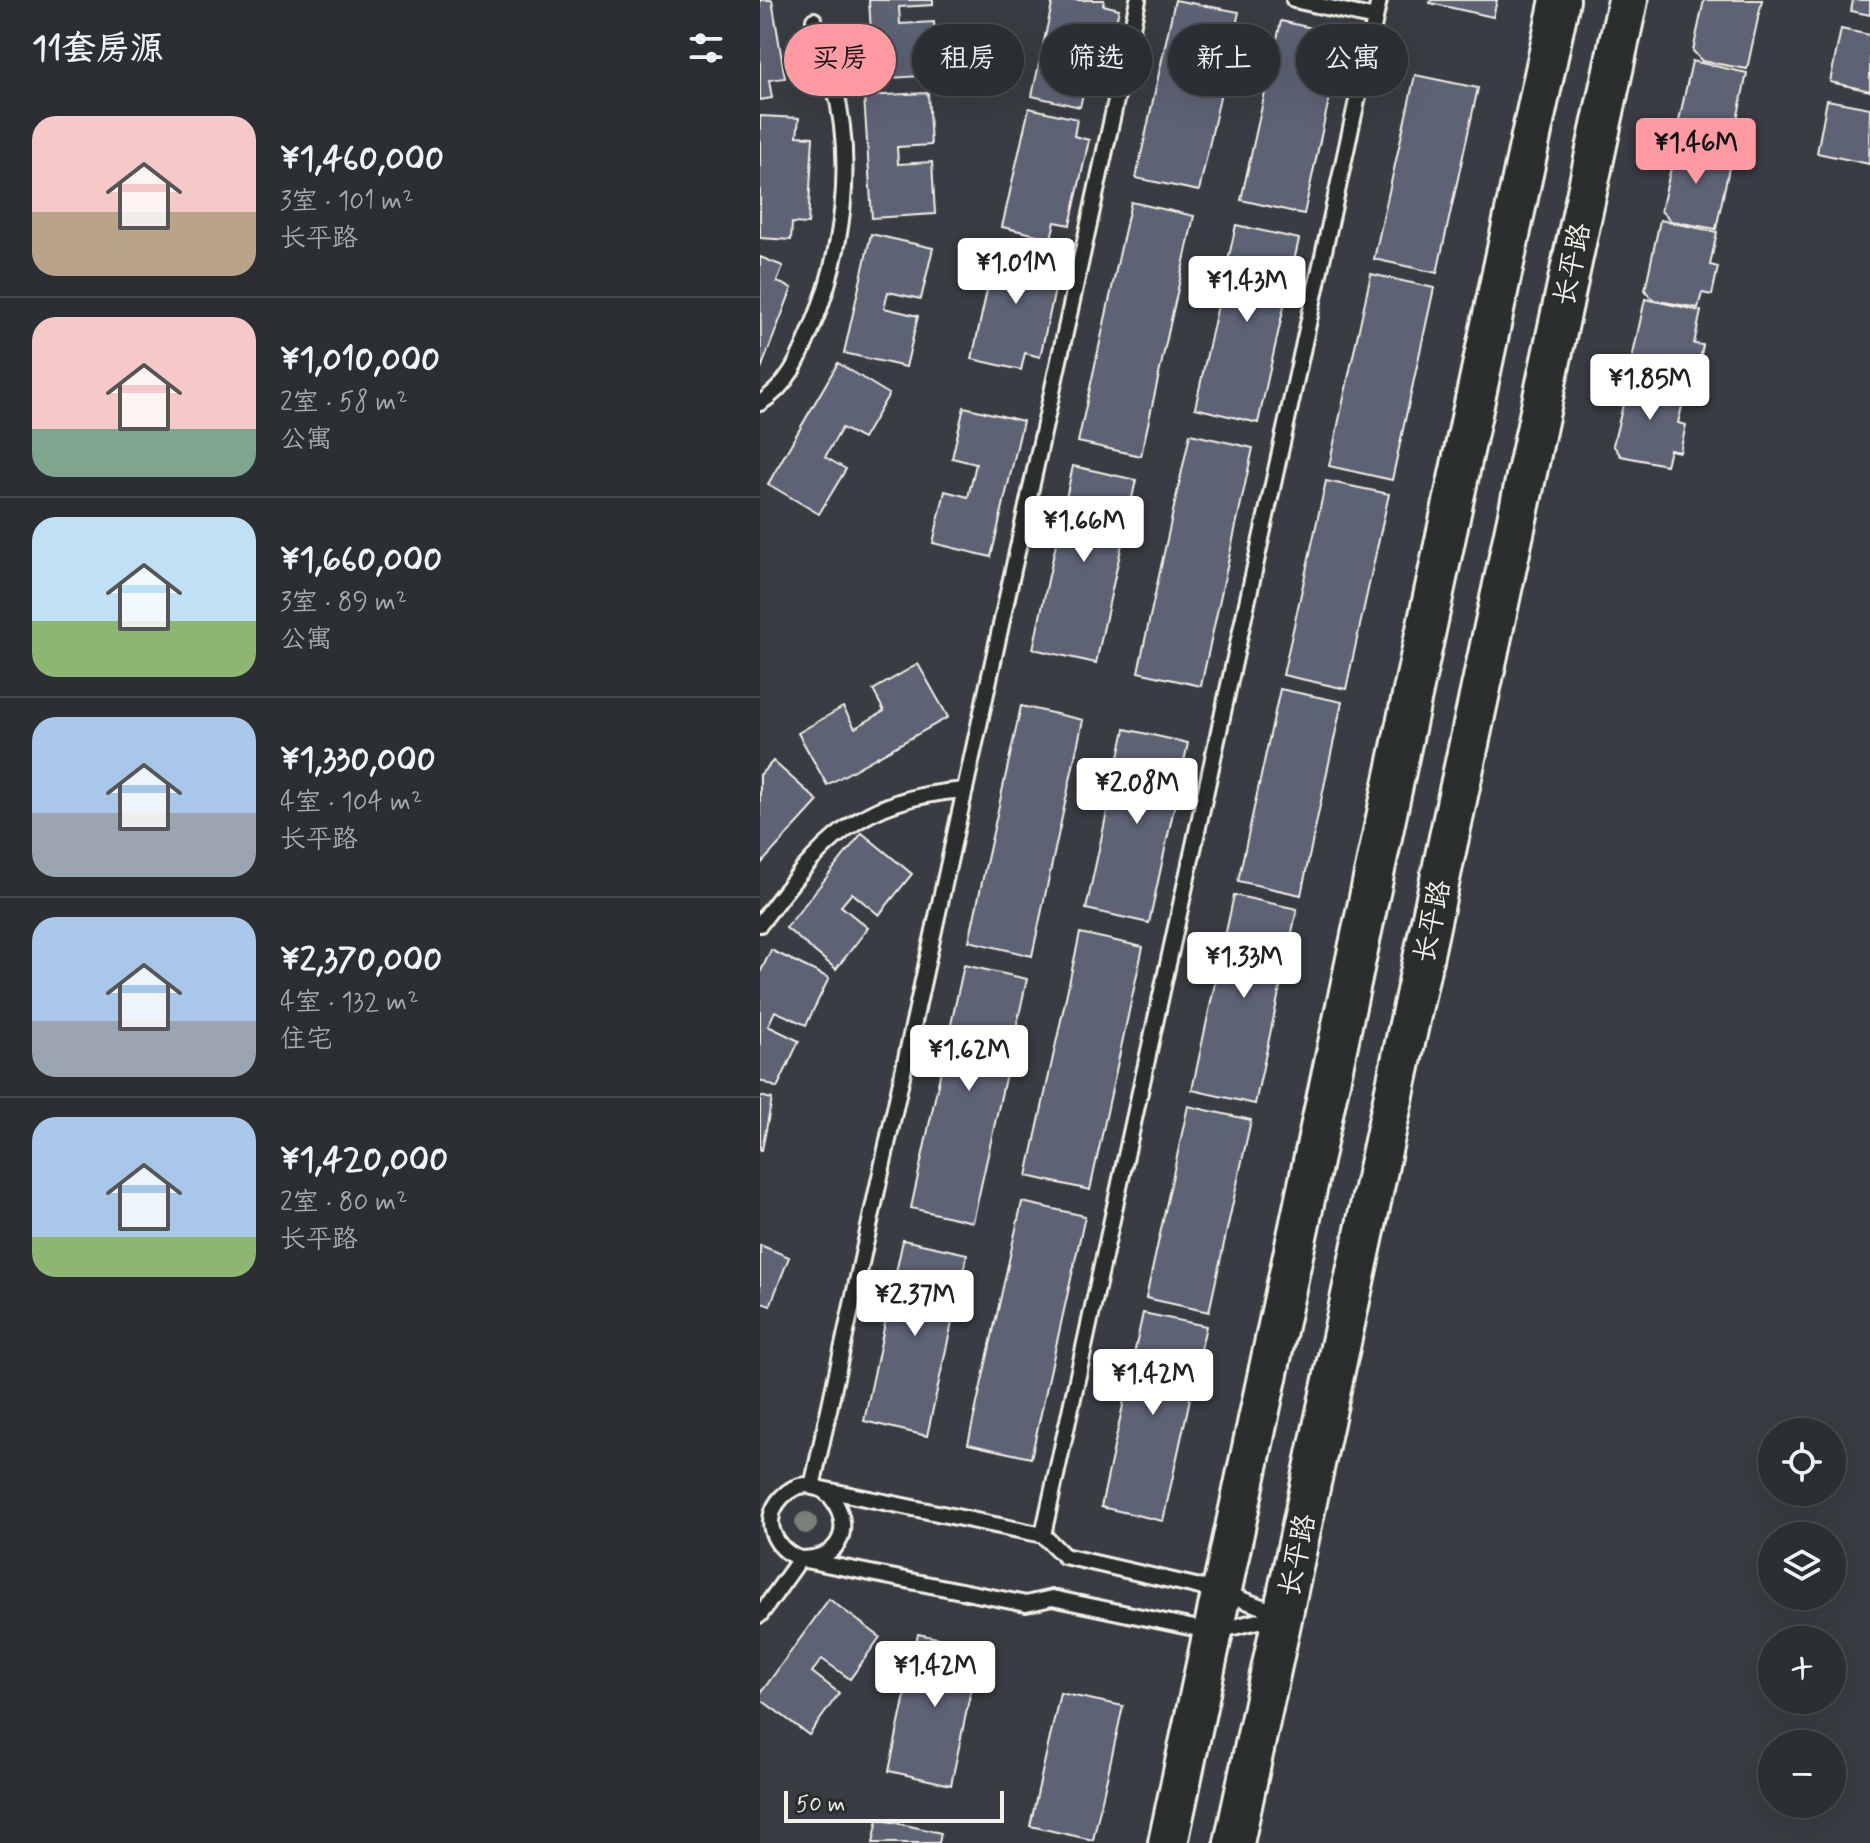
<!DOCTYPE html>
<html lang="zh">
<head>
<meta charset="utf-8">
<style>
	:root { --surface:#2b2e32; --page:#33363a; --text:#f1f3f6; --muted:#a6a8ac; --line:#474a4d; --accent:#ff9aa2 }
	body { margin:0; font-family:Mynerve,"LXGW WenKai TC",sans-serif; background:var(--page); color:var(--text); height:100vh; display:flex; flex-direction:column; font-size:30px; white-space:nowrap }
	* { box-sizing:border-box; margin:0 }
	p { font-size:26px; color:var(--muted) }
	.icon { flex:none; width:44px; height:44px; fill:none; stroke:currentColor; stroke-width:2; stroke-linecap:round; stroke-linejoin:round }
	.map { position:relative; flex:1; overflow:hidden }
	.panel { display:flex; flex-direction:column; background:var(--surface); width:760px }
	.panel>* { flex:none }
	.guide { position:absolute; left:24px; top:24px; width:760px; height:72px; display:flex; gap:16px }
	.buttons { position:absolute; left:998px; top:1418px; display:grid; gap:16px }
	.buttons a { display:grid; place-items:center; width:88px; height:88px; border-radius:50%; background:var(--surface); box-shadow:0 8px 32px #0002,0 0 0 2px var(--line); font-size:40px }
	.scale { position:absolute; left:24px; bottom:20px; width:220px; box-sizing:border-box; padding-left:8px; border:4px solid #f4f1e8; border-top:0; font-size:22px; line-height:28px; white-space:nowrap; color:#f4f1e8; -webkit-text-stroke:6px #2a2d2e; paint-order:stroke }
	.price { position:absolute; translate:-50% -68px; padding:0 18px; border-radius:8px; background:#fff; color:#222; font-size:26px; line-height:52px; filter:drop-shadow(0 2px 4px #0008) }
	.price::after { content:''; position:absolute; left:50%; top:48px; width:24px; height:18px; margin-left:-12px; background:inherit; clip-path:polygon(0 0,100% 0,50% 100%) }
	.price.on { background:var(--accent); color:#111 }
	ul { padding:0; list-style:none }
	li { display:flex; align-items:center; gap:24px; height:200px; padding:0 32px }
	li+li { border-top:2px solid var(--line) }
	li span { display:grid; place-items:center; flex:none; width:224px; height:160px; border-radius:24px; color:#555 }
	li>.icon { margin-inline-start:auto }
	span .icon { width:96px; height:96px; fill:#fffc; stroke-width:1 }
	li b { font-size:34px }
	h2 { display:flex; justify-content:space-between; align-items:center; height:96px; padding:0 32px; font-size:34px }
	.pill { padding:0 28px; border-radius:36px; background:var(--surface); box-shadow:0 8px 32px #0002,0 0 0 2px var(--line); font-size:28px; line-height:72px }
	.pill.on { background:var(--accent); color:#111 }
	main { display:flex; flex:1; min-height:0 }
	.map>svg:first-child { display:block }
	.building { fill:#5d6274; stroke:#f4f1e8; stroke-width:2 }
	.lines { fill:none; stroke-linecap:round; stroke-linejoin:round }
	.lane-casing { stroke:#f4f1e8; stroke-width:20 }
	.secondary-casing { stroke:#f4f1e8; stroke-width:44 }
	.lane { stroke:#2a2d2e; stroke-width:14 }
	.secondary { stroke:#2a2d2e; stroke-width:38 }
	.tree { fill:#797f79 }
	.labels { text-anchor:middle; stroke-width:6; stroke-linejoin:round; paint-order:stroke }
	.street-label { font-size:28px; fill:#f4f1e8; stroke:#2a2d2e }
</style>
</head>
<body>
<main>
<section class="panel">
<h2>11套房源<svg class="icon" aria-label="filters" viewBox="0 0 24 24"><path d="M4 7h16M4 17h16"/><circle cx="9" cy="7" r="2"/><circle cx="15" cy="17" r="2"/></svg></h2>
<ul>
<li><span style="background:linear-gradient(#f6c9c9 60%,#b9a48a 0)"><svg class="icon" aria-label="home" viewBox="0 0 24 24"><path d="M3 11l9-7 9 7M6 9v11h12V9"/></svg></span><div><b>¥1,460,000</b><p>3室 · 101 m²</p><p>长平路</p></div></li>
<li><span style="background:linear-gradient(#f6c9c9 70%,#7fa58c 0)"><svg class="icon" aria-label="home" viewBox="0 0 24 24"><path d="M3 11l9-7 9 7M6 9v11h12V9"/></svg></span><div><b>¥1,010,000</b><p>2室 · 58 m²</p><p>公寓</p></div></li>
<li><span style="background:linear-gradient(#bfe0f5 65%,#8fb573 0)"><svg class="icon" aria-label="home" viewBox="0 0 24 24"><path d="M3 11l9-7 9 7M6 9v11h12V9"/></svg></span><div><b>¥1,660,000</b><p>3室 · 89 m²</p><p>公寓</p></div></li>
<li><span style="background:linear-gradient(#a9c7e8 60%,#9aa5b1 0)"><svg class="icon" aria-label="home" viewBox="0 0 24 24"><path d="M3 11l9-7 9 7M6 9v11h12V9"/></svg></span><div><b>¥1,330,000</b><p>4室 · 104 m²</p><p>长平路</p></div></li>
<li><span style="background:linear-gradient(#a9c7e8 65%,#9aa5b1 0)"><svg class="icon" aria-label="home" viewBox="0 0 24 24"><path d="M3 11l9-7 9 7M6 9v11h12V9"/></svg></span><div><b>¥2,370,000</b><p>4室 · 132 m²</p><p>住宅</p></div></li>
<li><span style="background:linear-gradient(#a9c7e8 75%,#8fb573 0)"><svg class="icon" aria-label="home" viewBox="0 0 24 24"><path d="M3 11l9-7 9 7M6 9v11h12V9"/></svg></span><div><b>¥1,420,000</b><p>2室 · 80 m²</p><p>长平路</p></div></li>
</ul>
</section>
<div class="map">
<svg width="1110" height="1843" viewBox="0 0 1110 1843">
	<rect width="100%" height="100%" fill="#393d43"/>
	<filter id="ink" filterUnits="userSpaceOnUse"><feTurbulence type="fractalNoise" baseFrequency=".0125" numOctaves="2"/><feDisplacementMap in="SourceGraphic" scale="16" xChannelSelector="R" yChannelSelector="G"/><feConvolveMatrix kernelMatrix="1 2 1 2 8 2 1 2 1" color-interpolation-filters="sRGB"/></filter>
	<g filter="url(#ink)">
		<g class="building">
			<polygon points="0,0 12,0 25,78 9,80 12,98 0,100"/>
			<polygon points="109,0 173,0 173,5 139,7 140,24 174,22 177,75 114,79"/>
			<polygon points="293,0 344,0 343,5 359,9 340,93 324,90 320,107 272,96"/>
			<polygon points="415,0 479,12 439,191 376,178"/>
			<polygon points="671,0 737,0 733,17 670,3"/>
			<polygon points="944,0 1002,0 987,69 942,61 933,51"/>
			<polygon points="1093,0 1110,0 1110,15 1091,11"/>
			<polygon points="521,21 583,35 544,214 481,200"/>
			<polygon points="1081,29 1110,35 1110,91 1070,82"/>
			<polygon points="932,61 987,73 971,148 926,140 917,130"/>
			<polygon points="655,75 718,88 677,273 614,259"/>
			<polygon points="168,93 171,145 137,147 138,164 172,162 175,214 112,218 104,96"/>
			<polygon points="1067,100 1110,108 1109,164 1057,153"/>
			<polygon points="269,108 317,119 314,136 329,140 310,225 295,222 291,238 242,227"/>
			<polygon points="0,116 39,118 37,136 53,137 48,224 32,223 31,240 0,238"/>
			<polygon points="917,142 972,154 956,229 911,221 901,211"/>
			<polygon points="371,202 434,216 381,456 318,442"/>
			<polygon points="900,220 957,232 950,265 958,267 952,295 942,293 938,308 893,300 885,290"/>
			<polygon points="476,225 539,239 498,423 435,408"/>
			<polygon points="111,234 173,248 161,299 128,292 124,308 158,316 146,367 84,353"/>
			<polygon points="238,240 287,251 284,268 299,272 280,357 265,353 261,370 212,359"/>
			<polygon points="0,257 23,266 17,282 32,288 1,369"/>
			<polygon points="611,274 674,288 632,480 569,466"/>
			<polygon points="885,299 941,311 934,344 943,345 937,373 927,371 924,387 878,378 870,368"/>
			<polygon points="78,363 129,394 103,439 82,428 65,457 86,469 59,514 8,484"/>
			<polygon points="870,377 926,390 918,423 926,425 920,452 910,450 906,465 861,456 853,445"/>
			<polygon points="204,407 263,421 231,557 173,543 185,491 208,497 216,464 192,458"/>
			<polygon points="430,434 493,448 441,686 378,672"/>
			<polygon points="313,466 376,480 336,663 273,649"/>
			<polygon points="566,481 629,494 586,689 523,675"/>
			<polygon points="158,664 188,717 67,785 38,733 83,707 95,728 124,711 113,690"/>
			<polygon points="520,689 582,702 541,895 478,881"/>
			<polygon points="261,706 323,720 272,956 209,941"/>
			<polygon points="365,729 428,743 389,923 326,909"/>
			<polygon points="13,761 58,801 0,865 0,775"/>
			<polygon points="102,833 152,874 119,915 92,893 81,906 108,928 76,969 26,928"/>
			<polygon points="474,895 537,909 495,1104 432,1090"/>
			<polygon points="320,933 383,947 330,1190 267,1176"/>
			<polygon points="11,950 69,978 46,1025 15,1011 8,1026 39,1041 17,1088 0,1080 0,973"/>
			<polygon points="204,965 267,979 213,1222 151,1208"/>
			<polygon points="0,1096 12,1099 2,1150 0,1150"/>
			<polygon points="428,1106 491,1120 449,1312 386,1298"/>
			<polygon points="262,1202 325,1216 271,1458 208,1444"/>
			<polygon points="143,1240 207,1254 167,1436 104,1421"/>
			<polygon points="0,1245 29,1257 10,1306 0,1302"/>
			<polygon points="383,1313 446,1326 403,1521 341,1507"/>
			<polygon points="69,1599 120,1637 90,1679 62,1659 52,1672 79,1693 49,1735 0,1699 0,1694"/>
			<polygon points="158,1634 220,1647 191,1785 129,1771"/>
			<polygon points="300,1693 363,1706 333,1840 270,1826"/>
			<polygon points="118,1819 181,1833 179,1843 113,1843"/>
		</g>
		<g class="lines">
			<defs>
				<g id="lane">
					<polyline points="534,0 615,18"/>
					<path d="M0 403C28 386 39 359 51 330 83 254 95 164 74 84 68 63 60 41 54 20"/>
					<path d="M0 924C61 842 98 798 205 790"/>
					<polyline points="283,1535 619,0"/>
					<path d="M40 1559C121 1559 69 1450 22 1497 0 1520 14 1549 40 1559L266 1604 292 1598 453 1632 523 1615 462 1592 304 1556 283 1535 52 1487 378 0"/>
					<polyline points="0,1615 40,1559"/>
				</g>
				<g id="secondary">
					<polyline points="408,1843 800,0"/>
					<polyline points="474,1843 868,0"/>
				</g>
			</defs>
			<use href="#lane" class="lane-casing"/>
			<use href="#secondary" class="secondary-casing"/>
			<use href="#lane" class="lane"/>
			<use href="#secondary" class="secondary"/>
		</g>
		<circle class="tree" cx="46" cy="1523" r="11"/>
	</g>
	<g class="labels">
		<g class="street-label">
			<text transform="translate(811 264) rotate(-78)" y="10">长平路</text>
			<text transform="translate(671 921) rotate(-78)" y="10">长平路</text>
			<text transform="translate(536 1555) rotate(-78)" y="10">长平路</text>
		</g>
	</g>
</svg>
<div class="buttons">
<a><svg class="icon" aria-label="locate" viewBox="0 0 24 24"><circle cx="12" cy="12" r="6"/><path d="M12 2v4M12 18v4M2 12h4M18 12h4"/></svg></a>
<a><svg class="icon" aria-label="layers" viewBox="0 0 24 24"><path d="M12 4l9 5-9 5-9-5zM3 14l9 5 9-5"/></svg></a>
<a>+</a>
<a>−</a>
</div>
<div class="scale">50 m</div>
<b class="price on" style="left:936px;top:186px">¥1.46M</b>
<b class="price" style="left:256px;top:306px">¥1.01M</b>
<b class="price" style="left:487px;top:324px">¥1.43M</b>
<b class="price" style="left:890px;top:422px">¥1.85M</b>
<b class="price" style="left:324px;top:564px">¥1.66M</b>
<b class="price" style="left:377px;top:826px">¥2.08M</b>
<b class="price" style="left:484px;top:1000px">¥1.33M</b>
<b class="price" style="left:209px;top:1093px">¥1.62M</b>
<b class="price" style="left:155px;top:1338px">¥2.37M</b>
<b class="price" style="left:393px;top:1417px">¥1.42M</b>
<b class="price" style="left:175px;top:1709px">¥1.42M</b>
<div class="guide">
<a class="pill on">买房</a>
<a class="pill">租房</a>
<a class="pill">筛选</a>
<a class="pill">新上</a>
<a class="pill">公寓</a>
</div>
</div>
</main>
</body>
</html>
